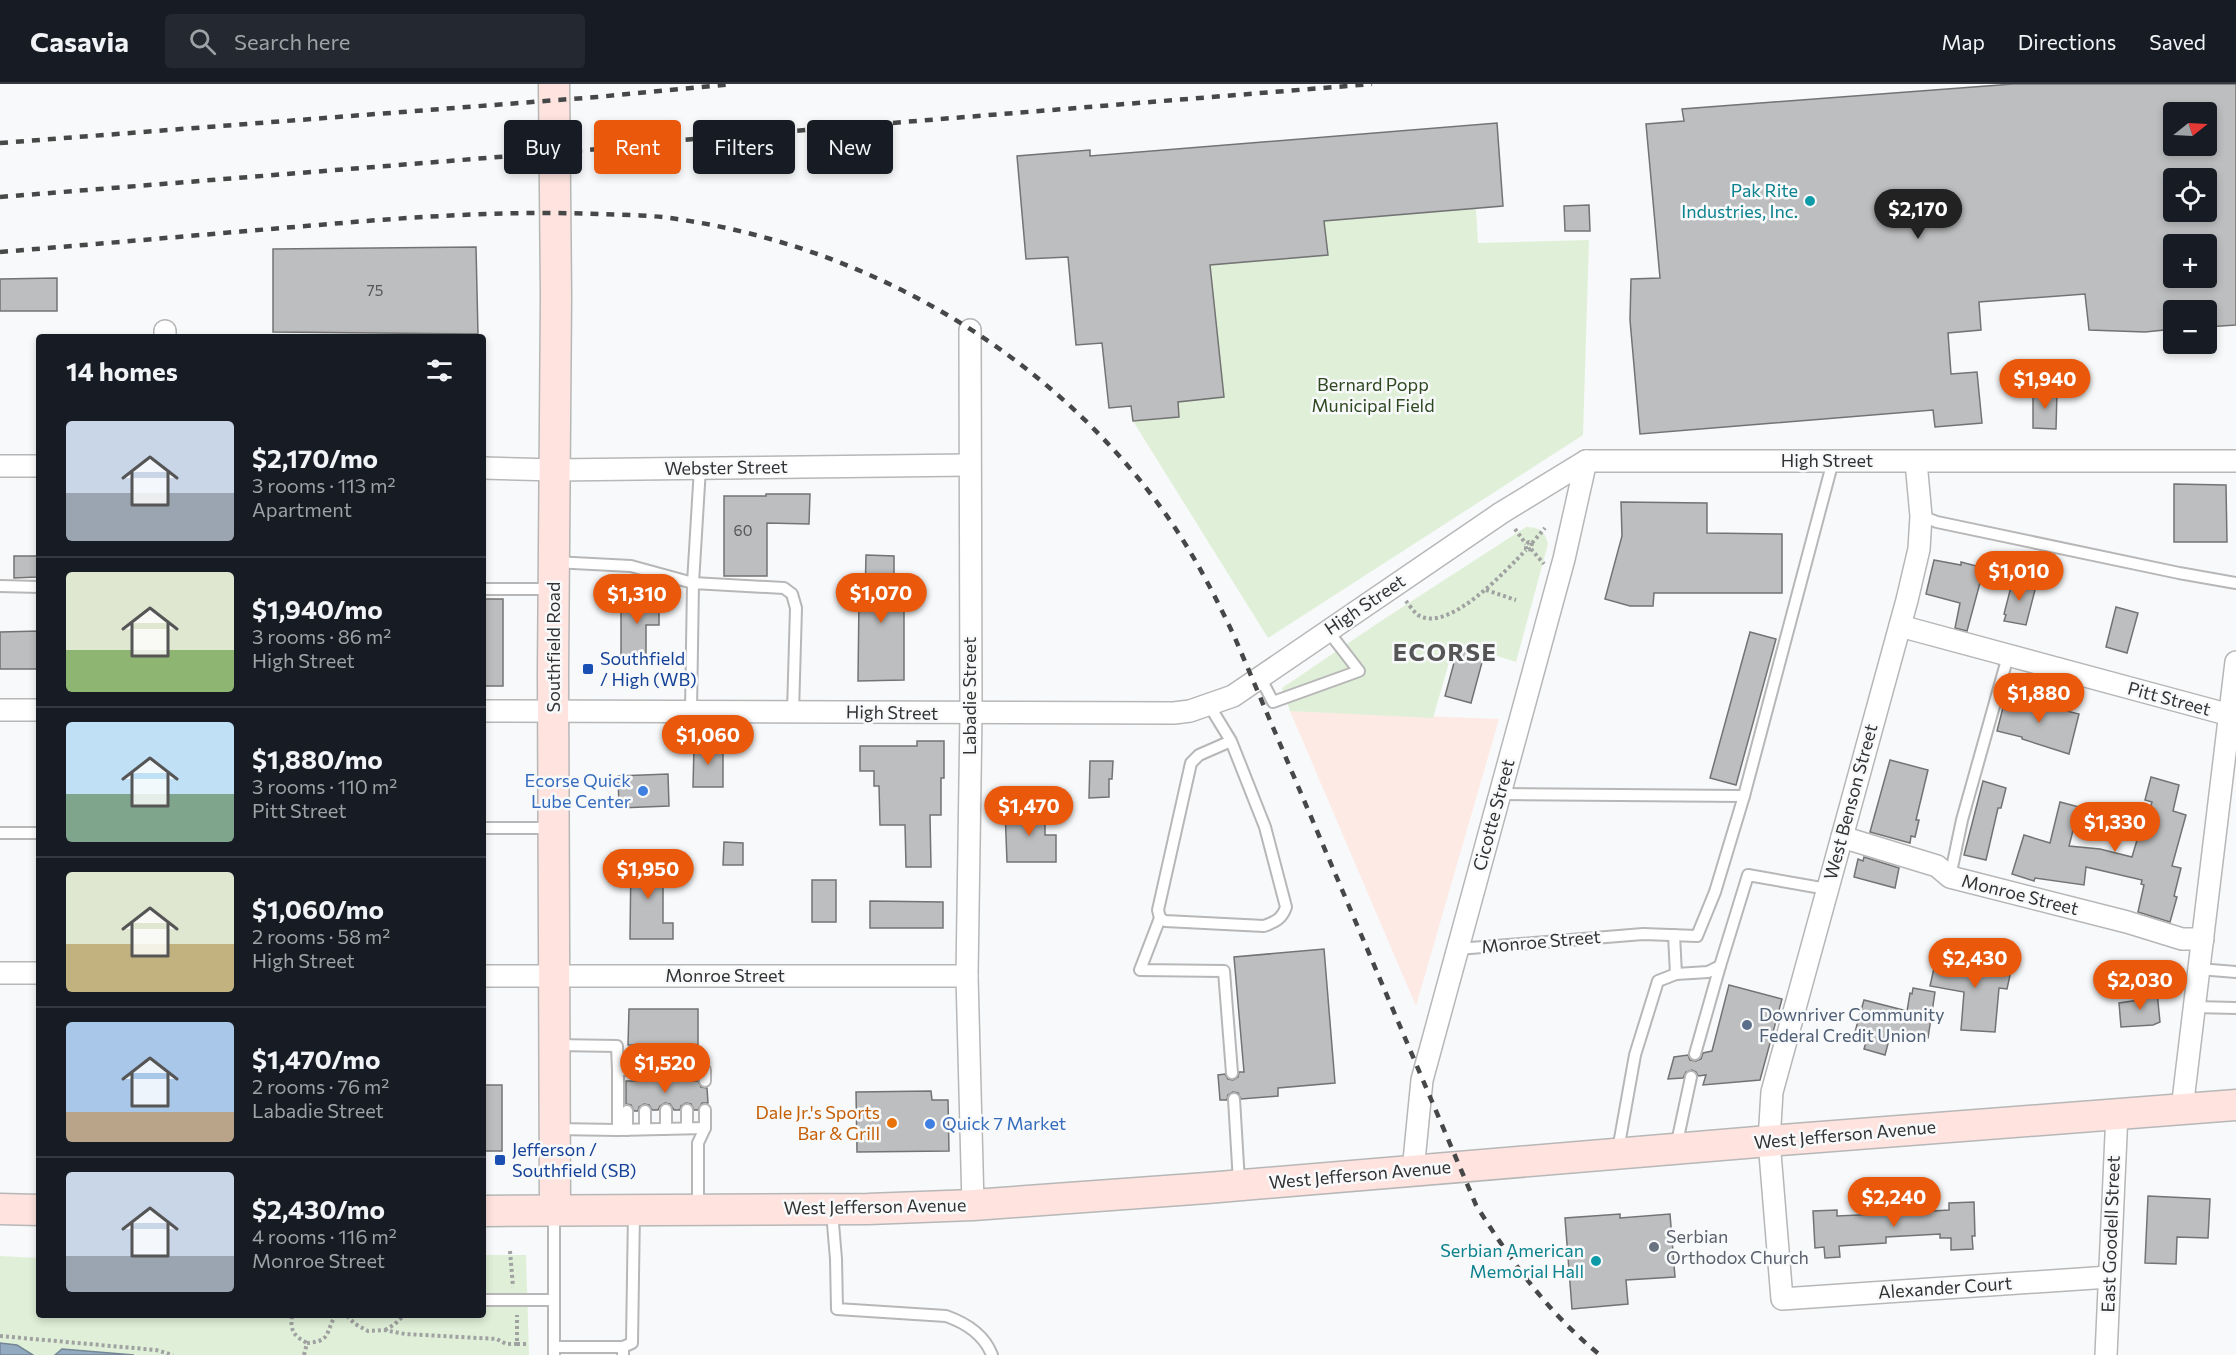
<!DOCTYPE html>
<html lang="en">
<head>
<meta charset="utf-8">
<style>
	:root { --surface:#171b24; --page:#242831; --text:#f1f3f6; --muted:#9ea1a6; --line:#363941; --accent:#ea580c }
	body { margin:0; font-family:Commissioner,sans-serif; background:var(--page); color:var(--text); height:100vh; display:flex; flex-direction:column; font-size:22px; white-space:nowrap }
	* { box-sizing:border-box; margin:0 }
	p { font-size:20px; color:var(--muted) }
	.icon { flex:none; width:33px; height:33px; fill:none; stroke:currentColor; stroke-width:2; stroke-linecap:round; stroke-linejoin:round }
	.map { position:relative; flex:1; overflow:hidden }
	.details { position:absolute; left:36px; top:250px; width:450px; height:984px; display:flex; flex-direction:column; background:var(--surface); border-radius:6px; box-shadow:0 3px 9px #0003 }
	.details>* { flex:none }
	.top-card { position:absolute; left:504px; top:36px; width:570px; height:54px; display:flex; gap:12px }
	.needle { width:39px; rotate:72deg }
	.fabs { position:absolute; left:2163px; top:18px; display:grid; gap:12px }
	.fabs a { display:grid; place-items:center; width:54px; height:54px; border-radius:6px; background:var(--surface); box-shadow:0 3px 9px #0003; font-size:30px }
	.price { position:absolute; translate:-50% -51px; padding:0 14px; border-radius:21px; background:var(--accent); color:#fff; font-size:20px; line-height:39px; filter:drop-shadow(0 2px 3px #0008) }
	.price::after { content:''; position:absolute; left:50%; top:36px; width:18px; height:14px; margin-left:-9px; background:inherit; clip-path:polygon(0 0,100% 0,50% 100%) }
	.price.on { background:#222; color:#fff }
	ul { padding:0; list-style:none }
	li { display:flex; align-items:center; gap:18px; height:150px; padding:0 30px }
	li+li { border-top:2px solid var(--line) }
	li span { display:grid; place-items:center; flex:none; width:168px; height:120px; border-radius:6px; color:#555 }
	li>.icon { margin-inline-start:auto }
	span .icon { width:72px; height:72px; fill:#fffc; stroke-width:1 }
	li b { font-size:26px }
	h2 { display:flex; justify-content:space-between; align-items:center; height:72px; padding:0 30px; font-size:26px }
	.chip { padding:0 21px; border-radius:6px; background:var(--surface); box-shadow:0 3px 9px #0003; font-size:21px; line-height:54px }
	.chip.on { background:var(--accent); color:#fff }
	header { display:flex; align-items:center; gap:36px; box-sizing:border-box; height:84px; padding:0 30px; background:var(--surface); border-bottom:2px solid var(--line) }
	header strong { font-size:28px }
	nav { display:flex; gap:33px; margin-inline-start:auto; font-size:21px }
	.search { width:420px; height:54px; background:var(--page); display:flex; align-items:center; gap:15px; box-sizing:border-box; padding:0 21px; border-radius:6px; color:var(--muted); font-size:22px }
	.map>svg:first-child { display:block }
	.industrial { fill:#feeae4 }
	.green { fill:#e0f0d8 }
	.water { fill:#92abc1; stroke:#758796; stroke-width:1.5 }
	.building { fill:#bdbebf; stroke:#737374; stroke-width:1.5; fill-rule:evenodd }
	.lines { fill:none; stroke-linecap:round; stroke-linejoin:round }
	.service-casing { stroke:#b7b7b8; stroke-width:14 }
	.minor-casing { stroke:#b7b7b8; stroke-width:24 }
	.secondary-casing { stroke:#b7b7b8; stroke-width:33 }
	.path { stroke:#a0a1a1; stroke-width:4; stroke-dasharray:3 3; stroke-linecap:butt }
	.service { stroke:#fff; stroke-width:10 }
	.minor { stroke:#fff; stroke-width:21 }
	.secondary { stroke:#fee3de; stroke-width:30 }
	.rail { stroke:#464747; stroke-width:4.5; stroke-dasharray:8 8; stroke-linecap:butt }
	.culture-dot { fill:#0f9aa8; stroke:#f8f9fa; stroke-width:2 }
	.transit-dot { fill:#1a4fb4; stroke:#f8f9fa; stroke-width:2 }
	.shop-dot { fill:#3f7fe0; stroke:#f8f9fa; stroke-width:2 }
	.service-dot { fill:#5c6f8a; stroke:#f8f9fa; stroke-width:2 }
	.food-dot { fill:#e8710a; stroke:#f8f9fa; stroke-width:2 }
	.worship-dot { fill:#6b7280; stroke:#f8f9fa; stroke-width:2 }
	.labels { text-anchor:middle; stroke-width:5; stroke-linejoin:round; paint-order:stroke }
	.number-label { font-size:15px; fill:#555 }
	.culture-label { font-size:18px; fill:#0d838f; stroke:#f8f9fa; text-anchor:end }
	.park-label { font-size:18px; fill:#2d471f; stroke:#f8f9fa }
	.street-label { font-size:18px; fill:#323232; stroke:#f8f9fa }
	.transit-label { font-size:18px; fill:#164399; stroke:#f8f9fa; text-anchor:start }
	.shop-label { font-size:18px; fill:#366cbe; stroke:#f8f9fa; text-anchor:end }
	.service-label { font-size:18px; fill:#4e5e75; stroke:#f8f9fa; text-anchor:start }
	.food-label { font-size:18px; fill:#c56008; stroke:#f8f9fa; text-anchor:end }
	.worship-label { font-size:18px; fill:#5b616d; stroke:#f8f9fa; text-anchor:start }
	.district-label { font-size:24px; font-weight:bold; letter-spacing:1.5px; fill:#555556; stroke:#f8f9fa }
</style>
</head>
<body>
<header>
<strong>Casavia</strong>
<div class="search"><svg class="icon" aria-label="search" viewBox="0 0 24 24"><circle cx="10" cy="10" r="6"/><path d="M15 15l6 6"/></svg>Search here</div>
<nav><a>Map</a><a>Directions</a><a>Saved</a></nav>
</header>
<div class="map">
<svg width="2236" height="1271" viewBox="0 0 2236 1271">
	<rect width="100%" height="100%" fill="#f8f9fa"/>
	<polygon class="industrial" points="1290,627 1499,635 1416,922"/>
	<g class="green">
		<polygon points="1476,124 1478,159 1589,156 1583,351 1268,554 1133,337 1178,333 1178,318 1223,313 1210,181 1328,171 1324,137"/>
		<path d="M1526 443C1539 443 1545 447 1548 460L1516 578 1455 558 1433 634 1290 627 1282 604 1381 537Z"/>
		<polygon points="483,1171 526,1171 529,1271 134,1271 62,1265 55,1271 33,1271 17,1261 0,1259 0,1172 39,1174 39,1232 483,1232"/>
	</g>
	<g class="water">
		<polygon points="0,1259 17,1261 33,1271 0,1271"/>
		<polygon points="62,1265 134,1271 55,1271"/>
	</g>
	<g class="building">
		<path d="M2013 0H2236V241L2206 243V226H2174V245L2145 248 2089 246 2085 210 1979 218 1981 246 1948 249 1951 290 1977 288 1982 339 1935 343 1933 326 1640 350 1630 236 1631 195 1660 194 1646 40 1684 37 1682 25ZM2174 28H2206V62H2174ZM2174 94H2206V128H2174ZM2174 160H2206V194H2174Z"/>
		<polygon points="1497,39 1503,122 1324,137 1328,171 1210,181 1224,313 1178,318 1179,333 1133,337 1131,322 1109,324 1102,259 1076,261 1068,173 1026,175 1017,72 1090,66 1090,72"/>
		<polygon points="1589,121 1590,147 1565,147 1564,122"/>
		<polygon points="476,163 478,250 273,248 273,165"/>
		<polygon points="57,194 57,227 0,227 0,195"/>
		<polygon points="2033,306 2057,308 2056,345 2033,344"/>
		<polygon points="2174,400 2226,401 2227,458 2174,458"/>
		<polygon points="766,410 810,410 809,440 767,439 767,492 724,492 724,412 766,412"/>
		<polygon points="1621,418 1707,419 1707,449 1782,450 1782,509 1654,509 1653,522 1630,522 1605,515 1622,452"/>
		<polygon points="866,471 894,472 894,514 904,514 904,596 858,597 859,514 865,514"/>
		<polygon points="14,472 37,472 37,493 14,494"/>
		<polygon points="1934,476 1961,481 1961,478 1984,484 1967,547 1955,544 1960,519 1926,510"/>
		<polygon points="2013,495 2036,502 2026,541 2004,537 2006,531 2004,530"/>
		<rect x="483" y="515" width="20" height="87"/>
		<polygon points="621,515 659,516 659,541 646,541 646,573 621,573"/>
		<polygon points="2116,523 2138,529 2127,569 2106,563"/>
		<polygon points="39,547 39,585 0,585 0,548"/>
		<polygon points="1750,548 1776,555 1736,701 1710,694"/>
		<polygon points="1458,564 1484,571 1471,619 1445,612"/>
		<polygon points="2006,612 2079,630 2069,670 2022,655 2022,653 1997,647"/>
		<polygon points="917,657 944,657 944,694 941,694 941,731 930,731 931,783 906,783 905,741 880,741 879,702 874,702 874,687 860,687 860,662 917,662"/>
		<polygon points="694,661 723,661 723,703 693,703"/>
		<polygon points="1890,676 1928,686 1916,736 1919,736 1915,753 1911,752 1910,759 1870,748"/>
		<polygon points="1090,677 1113,677 1112,695 1109,695 1109,713 1089,714"/>
		<polygon points="668,690 669,722 619,724 618,692"/>
		<polygon points="2151,693 2179,701 2173,727 2186,731 2172,782 2181,784 2174,812 2177,813 2170,838 2138,828 2144,801 2141,800 2142,796 2086,783 2084,801 2035,794 2034,797 2012,790 2024,751 2050,759 2060,718 2079,723 2069,762 2100,765 2132,773 2140,746 2143,747 2152,718 2145,716"/>
		<polygon points="1983,697 2006,704 2001,724 1998,724 1986,776 1964,771"/>
		<polygon points="1005,725 1045,726 1045,751 1056,751 1056,778 1007,778"/>
		<polygon points="724,758 743,759 743,781 723,781"/>
		<polygon points="631,773 663,773 663,839 673,839 673,855 630,855"/>
		<polygon points="1864,773 1899,784 1895,804 1854,793 1858,775 1863,777"/>
		<rect x="812" y="796" width="24" height="42"/>
		<polygon points="870,817 943,818 943,844 870,844"/>
		<polygon points="1324,865 1335,999 1278,1004 1278,1012 1241,1015 1238,1009 1233,1008 1228,1011 1227,1016 1220,1016 1218,991 1225,990 1228,995 1233,996 1238,993 1239,988 1244,988 1234,873"/>
		<polygon points="1989,872 2013,877 2007,905 1999,904 1995,948 1961,946 1964,908 1930,902 1936,875 1962,874 1961,878 1985,884"/>
		<polygon points="1729,901 1782,915 1760,996 1703,1001 1706,991 1698,992 1696,988 1692,986 1686,988 1683,994 1668,995 1674,973 1688,971 1690,976 1696,977 1701,975 1703,969 1712,967"/>
		<polygon points="1913,904 1935,908 1928,954 1891,948 1885,971 1864,965 1866,958 1853,955 1864,916 1907,927 1910,909 1912,910"/>
		<polygon points="2157,908 2160,938 2153,941 2121,943 2119,919 2139,916 2139,910"/>
		<polygon points="629,925 698,925 698,961 628,961"/>
		<polygon points="626,997 698,997 701,1003 707,1004 708,1019 702,1019 698,1026 694,1026 691,1020 686,1019 681,1022 680,1026 674,1026 670,1020 665,1019 660,1022 658,1026 652,1026 649,1021 644,1020 639,1023 638,1027 634,1027 631,1021 626,1020"/>
		<rect x="483" y="1001" width="19" height="66"/>
		<polygon points="931,1007 932,1016 948,1016 949,1067 857,1068 856,1008"/>
		<polygon points="2148,1112 2210,1115 2208,1154 2177,1153 2176,1180 2145,1179"/>
		<polygon points="1974,1118 1975,1152 1972,1152 1973,1165 1951,1166 1951,1154 1940,1154 1940,1150 1886,1153 1886,1159 1839,1162 1840,1173 1825,1174 1824,1163 1815,1164 1813,1127 1837,1126 1837,1132 1881,1130 1949,1126 1949,1119"/>
		<polygon points="1620,1130 1620,1134 1670,1130 1675,1193 1626,1196 1628,1220 1572,1225 1565,1134"/>
	</g>
	<g class="lines">
		<defs>
			<g id="service">
				<polyline points="1921,432 1937,438 2179,489 2236,499"/>
				<polyline points="554,478 631,482 693,499 700,384"/>
				<polyline points="0,502 39,503"/>
				<polyline points="483,505 552,505"/>
				<polyline points="1260,593 1273,618 1359,587 1328,547"/>
				<path d="M1209 621 1231 657 1265 743 1286 823C1282 835 1275 838 1264 842L1165 837 1160 834 1158 826 1191 679 1199 671 1231 657"/>
				<polyline points="691,627 693,499 784,504 792,510 796,524 793,628"/>
				<polyline points="1500,710 1744,712"/>
				<polyline points="483,744 552,744"/>
				<polyline points="0,749 39,749"/>
				<polyline points="1950,793 1962,736 2008,572"/>
				<polyline points="1160,834 1140,886 1224,887 1232,989"/>
				<polyline points="1674,851 1676,890"/>
				<polyline points="1458,865 1643,850 1697,852 1715,808 1744,712 1833,377"/>
				<polyline points="2199,885 2236,888"/>
				<polyline points="2194,923 2236,924"/>
				<polyline points="555,961 617,962 618,986 705,986 705,997"/>
				<polyline points="1695,970 1720,882"/>
				<polyline points="618,986 618,1046 705,1044"/>
				<polyline points="1234,1015 1239,1098"/>
				<polyline points="687,1026 687,1044"/>
				<polyline points="555,1045 618,1046"/>
				<polyline points="645,1045 645,1027"/>
				<polyline points="666,1045 666,1026"/>
				<polyline points="627,1046 627,1027"/>
				<polyline points="1676,1063 1691,993"/>
				<polyline points="1618,1066 1635,971 1658,897 1676,890 1708,888 1720,882 1748,791 1827,805"/>
				<polyline points="698,1125 698,1059 705,1044 705,1026"/>
				<path d="M832 1128 836 1175 837 1225 946 1232C966 1239 984 1250 992 1271"/>
				<polyline points="483,1216 554,1216"/>
				<polyline points="554,1263 623,1263"/>
				<polyline points="554,1271 554,1130"/>
				<polyline points="623,1271 623,1263 632,1259 634,1127"/>
			</g>
			<g id="minor">
				<polyline points="970,246 971,630 967,892 973,1121"/>
				<polyline points="165,247 165,254"/>
				<polyline points="1916,378 1921,432 1919,465 1907,516 1772,1008 1769,1057 1782,1215 2109,1193"/>
				<polyline points="0,382 39,382"/>
				<polyline points="483,384 555,386 969,381"/>
				<polyline points="1900,542 2230,631"/>
				<polyline points="0,626 39,626"/>
				<polyline points="483,627 1174,629 1190,627 1233,612 1501,429 1586,377 2236,377"/>
				<polyline points="1842,753 1937,782 1950,793 2127,838 2182,855 2203,855"/>
				<polyline points="0,889 39,889"/>
				<polyline points="483,892 967,892"/>
				<polyline points="2182,1025 2236,578"/>
				<polyline points="1413,1087 1422,996 1564,475 1586,377"/>
				<polyline points="2106,1271 2117,1029"/>
			</g>
			<g id="secondary">
				<polyline points="554,0 556,213 553,588 555,1126"/>
				<polyline points="0,1125 39,1126"/>
				<polyline points="483,1127 868,1125 973,1121 1207,1104 1769,1057 2236,1021"/>
			</g>
		</defs>
		<use href="#service" class="service-casing"/>
		<use href="#minor" class="minor-casing"/>
		<use href="#secondary" class="secondary-casing"/>
		<g class="path">
			<polyline points="1515,445 1526,460"/>
			<polyline points="1532,459 1531,465 1526,466 1526,460 1529,458 1532,459 1545,444"/>
			<polyline points="1531,465 1544,480"/>
			<polyline points="1486,506 1516,516"/>
			<path d="M1406 517C1409 521 1414 528 1418 531 1449 550 1507 485 1526 466"/>
			<polyline points="510,1167 513,1203"/>
			<path d="M292 1232C290 1247 294 1252 307 1259"/>
			<polyline points="347,1232 355,1240 368,1247 384,1246 405,1250 497,1255 506,1260 517,1260 517,1231"/>
			<polyline points="385,1246 395,1240 403,1232"/>
			<polyline points="0,1252 156,1266 173,1271"/>
			<polyline points="517,1260 529,1260"/>
			<path d="M304 1271 307 1259C331 1257 325 1250 335 1232"/>
		</g>
		<use href="#service" class="service"/>
		<use href="#minor" class="minor"/>
		<use href="#secondary" class="secondary"/>
		<g class="rail">
			<polyline points="0,59 597,13 733,0"/>
			<polyline points="0,113 598,65 682,56 1372,0"/>
			<path d="M0 168C122 158 244 147 366 137 444 131 522 127 600 130 625 131 652 131 677 135 868 163 1048 268 1162 425 1191 465 1214 509 1235 554L1476 1121C1511 1177 1548 1229 1600 1271"/>
		</g>
	</g>
	<g class="culture-dot">
		<circle cx="1810" cy="117" r="6"/>
		<circle cx="1596" cy="1177" r="6"/>
	</g>
	<g class="transit-dot">
		<rect x="582" y="579" width="12" height="12" rx="3"/>
		<rect x="494" y="1070" width="12" height="12" rx="3"/>
	</g>
	<g class="shop-dot">
		<circle cx="643" cy="707" r="6"/>
		<circle cx="930" cy="1040" r="6"/>
	</g>
	<circle class="service-dot" cx="1747" cy="941" r="6"/>
	<circle class="food-dot" cx="892" cy="1039" r="6"/>
	<circle class="worship-dot" cx="1654" cy="1163" r="6"/>
	<g class="labels">
		<g class="number-label">
			<text x="375" y="212">75</text>
			<text x="743" y="452">60</text>
		</g>
		<g class="culture-label">
			<text x="1798" y="113">Pak Rite<tspan x="1798" dy="21">Industries, Inc.</tspan></text>
			<text x="1584" y="1173">Serbian American<tspan x="1584" dy="21">Memorial Hall</tspan></text>
		</g>
		<g class="park-label">
			<text x="1373" y="307">Bernard Popp<tspan x="1373" dy="21">Municipal Field</tspan></text>
		</g>
		<g class="street-label">
			<text x="1827" y="383">High Street</text>
			<text transform="translate(726 384) rotate(-1)" y="6">Webster Street</text>
			<text transform="translate(1365 521) rotate(-34)" y="6">High Street</text>
			<text transform="translate(554 563) rotate(-90)" y="6">Southfield Road</text>
			<text transform="translate(970 612) rotate(-90)" y="6">Labadie Street</text>
			<text transform="translate(2169 615) rotate(15)" y="6">Pitt Street</text>
			<text transform="translate(892 629) rotate(1)" y="6">High Street</text>
			<text transform="translate(1851 718) rotate(-75)" y="6">West Benson Street</text>
			<text transform="translate(1494 731) rotate(-75)" y="6">Cicotte Street</text>
			<text transform="translate(2020 811) rotate(14)" y="6">Monroe Street</text>
			<text transform="translate(1541 858) rotate(-5)" y="6">Monroe Street</text>
			<text x="725" y="898">Monroe Street</text>
			<text transform="translate(1845 1051) rotate(-5)" y="6">West Jefferson Avenue</text>
			<text transform="translate(1360 1091) rotate(-5)" y="6">West Jefferson Avenue</text>
			<text transform="translate(875 1123) rotate(-1)" y="6">West Jefferson Avenue</text>
			<text transform="translate(2111 1150) rotate(-88)" y="6">East Goodell Street</text>
			<text transform="translate(1945 1204) rotate(-4)" y="6">Alexander Court</text>
		</g>
		<g class="transit-label">
			<text x="600" y="581">Southfield<tspan x="600" dy="21">/ High (WB)</tspan></text>
			<text x="512" y="1072">Jefferson /<tspan x="512" dy="21">Southfield (SB)</tspan></text>
		</g>
		<g class="shop-label">
			<text x="631" y="703">Ecorse Quick<tspan x="631" dy="21">Lube Center</tspan></text>
			<text x="942" y="1046" text-anchor="start">Quick 7 Market</text>
		</g>
		<g class="service-label">
			<text x="1759" y="937">Downriver Community<tspan x="1759" dy="21">Federal Credit Union</tspan></text>
		</g>
		<g class="food-label">
			<text x="880" y="1035">Dale Jr.'s Sports<tspan x="880" dy="21">Bar &amp; Grill</tspan></text>
		</g>
		<g class="worship-label">
			<text x="1666" y="1159">Serbian<tspan x="1666" dy="21">Orthodox Church</tspan></text>
		</g>
		<g class="district-label">
			<text x="1445" y="577">ECORSE</text>
		</g>
	</g>
</svg>
<div class="fabs">
<a><svg class="needle" viewBox="-14 -14 28 28"><path d="M0-13l5 13h-10z" fill="#e53935"/><path d="M0 13l5-13h-10z" fill="#9ea1a6"/></svg></a>
<a><svg class="icon" aria-label="locate" viewBox="0 0 24 24"><circle cx="12" cy="12" r="6"/><path d="M12 2v4M12 18v4M2 12h4M18 12h4"/></svg></a>
<a>+</a>
<a>−</a>
</div>
<b class="price on" style="left:1918px;top:156px">$2,170</b>
<b class="price" style="left:2045px;top:326px">$1,940</b>
<b class="price" style="left:2019px;top:518px">$1,010</b>
<b class="price" style="left:881px;top:540px">$1,070</b>
<b class="price" style="left:637px;top:541px">$1,310</b>
<b class="price" style="left:2039px;top:640px">$1,880</b>
<b class="price" style="left:708px;top:682px">$1,060</b>
<b class="price" style="left:1029px;top:753px">$1,470</b>
<b class="price" style="left:2115px;top:769px">$1,330</b>
<b class="price" style="left:648px;top:816px">$1,950</b>
<b class="price" style="left:1975px;top:905px">$2,430</b>
<b class="price" style="left:2140px;top:927px">$2,030</b>
<b class="price" style="left:665px;top:1010px">$1,520</b>
<b class="price" style="left:1894px;top:1144px">$2,240</b>
<div class="top-card">
<a class="chip">Buy</a>
<a class="chip on">Rent</a>
<a class="chip">Filters</a>
<a class="chip">New</a>
</div>
<section class="details">
<h2>14 homes<svg class="icon" aria-label="filters" viewBox="0 0 24 24"><path d="M4 7h16M4 17h16"/><circle cx="9" cy="7" r="2"/><circle cx="15" cy="17" r="2"/></svg></h2>
<ul>
<li><span style="background:linear-gradient(#c9d6e8 60%,#9aa5b1 0)"><svg class="icon" aria-label="home" viewBox="0 0 24 24"><path d="M3 11l9-7 9 7M6 9v11h12V9"/></svg></span><div><b>$2,170/mo</b><p>3 rooms · 113 m²</p><p>Apartment</p></div></li>
<li><span style="background:linear-gradient(#dfe7d0 65%,#8fb573 0)"><svg class="icon" aria-label="home" viewBox="0 0 24 24"><path d="M3 11l9-7 9 7M6 9v11h12V9"/></svg></span><div><b>$1,940/mo</b><p>3 rooms · 86 m²</p><p>High Street</p></div></li>
<li><span style="background:linear-gradient(#bfe0f5 60%,#7fa58c 0)"><svg class="icon" aria-label="home" viewBox="0 0 24 24"><path d="M3 11l9-7 9 7M6 9v11h12V9"/></svg></span><div><b>$1,880/mo</b><p>3 rooms · 110 m²</p><p>Pitt Street</p></div></li>
<li><span style="background:linear-gradient(#dfe7d0 60%,#c2b280 0)"><svg class="icon" aria-label="home" viewBox="0 0 24 24"><path d="M3 11l9-7 9 7M6 9v11h12V9"/></svg></span><div><b>$1,060/mo</b><p>2 rooms · 58 m²</p><p>High Street</p></div></li>
<li><span style="background:linear-gradient(#a9c7e8 75%,#b9a48a 0)"><svg class="icon" aria-label="home" viewBox="0 0 24 24"><path d="M3 11l9-7 9 7M6 9v11h12V9"/></svg></span><div><b>$1,470/mo</b><p>2 rooms · 76 m²</p><p>Labadie Street</p></div></li>
<li><span style="background:linear-gradient(#c9d6e8 70%,#9aa5b1 0)"><svg class="icon" aria-label="home" viewBox="0 0 24 24"><path d="M3 11l9-7 9 7M6 9v11h12V9"/></svg></span><div><b>$2,430/mo</b><p>4 rooms · 116 m²</p><p>Monroe Street</p></div></li>
</ul>
</section>
</div>
</body>
</html>
